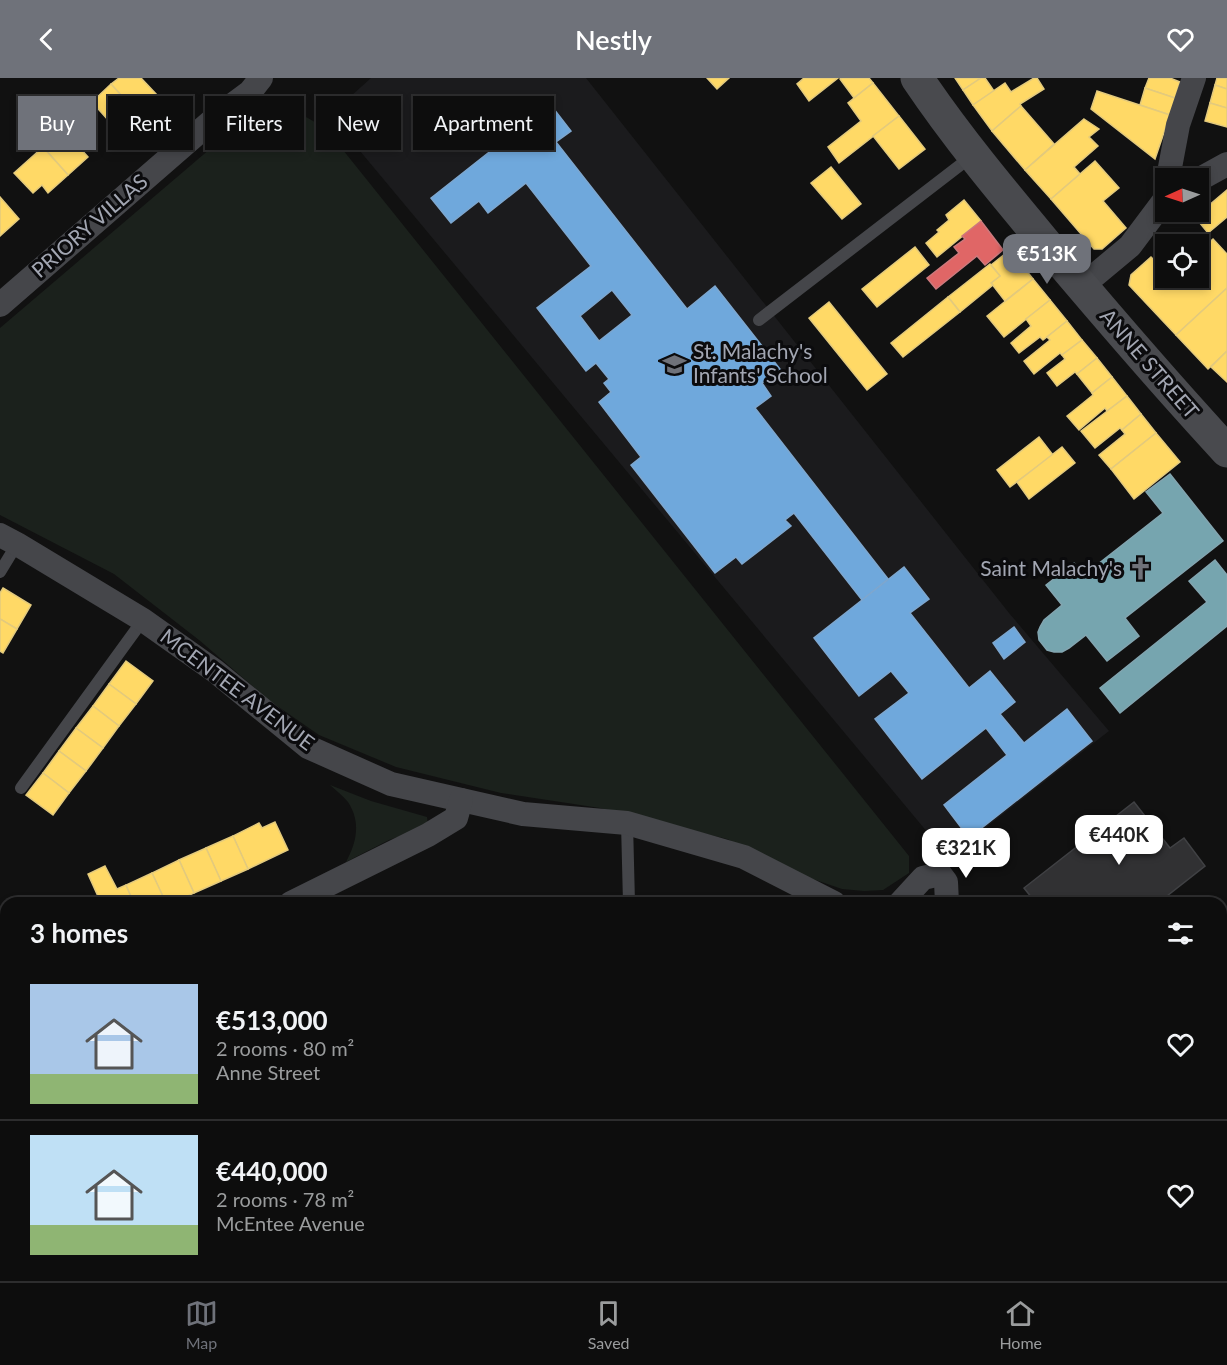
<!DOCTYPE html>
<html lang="en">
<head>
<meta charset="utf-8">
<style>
	:root { --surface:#0d0d0d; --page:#161616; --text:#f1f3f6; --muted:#9a9c9d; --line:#2d2d2e; --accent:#6f727a }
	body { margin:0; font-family:Lato,sans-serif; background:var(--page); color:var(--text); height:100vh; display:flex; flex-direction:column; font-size:22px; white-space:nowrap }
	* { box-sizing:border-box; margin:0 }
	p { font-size:20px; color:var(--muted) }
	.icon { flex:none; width:33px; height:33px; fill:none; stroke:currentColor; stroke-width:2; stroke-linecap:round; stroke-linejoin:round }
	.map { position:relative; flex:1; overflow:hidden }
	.sheet { position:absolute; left:0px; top:819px; width:1227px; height:384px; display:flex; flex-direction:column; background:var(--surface); border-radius:18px 18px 0 0; box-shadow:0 3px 9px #0003,0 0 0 2px var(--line) }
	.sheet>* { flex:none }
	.guide { position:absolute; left:18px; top:18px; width:600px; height:54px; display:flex; gap:12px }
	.needle { width:39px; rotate:267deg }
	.tools { position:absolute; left:1155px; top:90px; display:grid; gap:12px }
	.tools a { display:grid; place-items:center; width:54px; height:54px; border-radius:0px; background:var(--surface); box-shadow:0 3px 9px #0003,0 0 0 2px var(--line); font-size:30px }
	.price { position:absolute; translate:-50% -51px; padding:0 14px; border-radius:12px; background:#fff; color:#222; font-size:20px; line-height:39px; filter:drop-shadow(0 2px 3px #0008) }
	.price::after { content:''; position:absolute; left:50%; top:36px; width:18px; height:14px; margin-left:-9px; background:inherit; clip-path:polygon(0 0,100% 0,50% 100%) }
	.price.current { background:var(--accent); color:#fff }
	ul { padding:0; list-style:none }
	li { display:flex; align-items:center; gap:18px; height:150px; padding:0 30px }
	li+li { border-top:2px solid var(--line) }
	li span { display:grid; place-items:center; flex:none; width:168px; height:120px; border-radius:0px; color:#555 }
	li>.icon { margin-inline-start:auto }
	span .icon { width:72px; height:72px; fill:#fffc; stroke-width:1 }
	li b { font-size:26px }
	h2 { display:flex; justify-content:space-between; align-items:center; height:72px; padding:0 30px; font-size:26px }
	.tag { padding:0 21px; border-radius:0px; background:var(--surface); box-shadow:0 3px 9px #0003,0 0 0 2px var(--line); font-size:21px; line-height:54px }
	.tag.current { background:var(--accent); color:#fff }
	header { display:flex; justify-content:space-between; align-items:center; height:78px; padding:0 30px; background:var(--accent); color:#fff; font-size:27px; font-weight:600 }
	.tabs { display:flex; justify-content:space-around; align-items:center; height:84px; border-top:2px solid var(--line); background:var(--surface); font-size:16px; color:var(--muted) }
	.tabs a { display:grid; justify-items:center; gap:3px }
	.tabs .current { color:var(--accent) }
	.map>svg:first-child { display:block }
	.built { fill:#1b1b1d }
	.green { fill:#1b211c }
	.homes { fill:#ffd966; stroke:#e3ca7d; stroke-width:1.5 }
	.shops { fill:#e06666; stroke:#cd797d; stroke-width:1.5 }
	.schools { fill:#6fa8dc; stroke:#7ea7cf; stroke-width:1.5; fill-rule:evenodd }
	.public { fill:#76a5af; stroke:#83a5b0; stroke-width:1.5 }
	.industry { fill:#999; stroke:#9c9da0; stroke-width:1.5 }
	.building { fill:#313133; stroke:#404144; stroke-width:1.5 }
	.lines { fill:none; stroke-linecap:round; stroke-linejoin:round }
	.lane { stroke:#45464a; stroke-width:12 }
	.street { stroke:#45464a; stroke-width:24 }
	.secondary { stroke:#494a4e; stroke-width:33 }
	.labels { text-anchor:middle; stroke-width:6; stroke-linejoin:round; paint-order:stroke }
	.street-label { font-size:21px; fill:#a2a6b2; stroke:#0b0b0d }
	.poi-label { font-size:21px; fill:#a2a6b2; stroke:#0b0b0d; text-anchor:start }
</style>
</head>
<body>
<header><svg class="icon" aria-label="back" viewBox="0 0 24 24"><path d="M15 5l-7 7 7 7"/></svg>Nestly<svg class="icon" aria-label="heart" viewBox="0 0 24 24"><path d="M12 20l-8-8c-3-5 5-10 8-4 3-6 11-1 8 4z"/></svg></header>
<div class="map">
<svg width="1227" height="1203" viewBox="0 0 1227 1203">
	<rect width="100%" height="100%" fill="#111"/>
	<g class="built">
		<polygon points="371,0 586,0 1009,535 1109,653 948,779 330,37"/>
		<polygon points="1221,952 1227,952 1227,1203 0,1203 0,1192 6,1186 6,1197 1221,1197"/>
	</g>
	<g class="green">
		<polygon points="271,19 320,47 339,67 909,778 909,795 883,812 864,813 842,811 804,798 727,761 600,730 501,715 396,689 319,657 270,623 199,562 114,496 0,437 0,250"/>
		<path d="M330 707 371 723 427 739 428 748 389 762 346 784C357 764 361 744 348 724 343 718 336 712 330 707Z"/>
	</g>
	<g class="homes">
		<polygon points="119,0 141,0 157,17 137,35 111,6"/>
		<polygon points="707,0 729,0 717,11"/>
		<polygon points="804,0 838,0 809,23 797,6"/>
		<polygon points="842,0 869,0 873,5 854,20 840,1"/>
		<polygon points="955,0 981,0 963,12"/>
		<polygon points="981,0 985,0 994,13 973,27 963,12"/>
		<polygon points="1034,0 1037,0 1044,11 1020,26 1021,28 992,53 973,27 1005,5 1011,14"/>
		<polygon points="1149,0 1170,0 1180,4 1175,20 1145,10"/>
		<polygon points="1217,0 1227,0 1227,11 1215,7"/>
		<polygon points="873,5 899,38 839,85 828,69 861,43 848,25"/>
		<polygon points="111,6 137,35 117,52 92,24"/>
		<polygon points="1215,7 1227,11 1227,30 1210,25"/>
		<polygon points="1145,10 1175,20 1170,37 1140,27"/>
		<polygon points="1097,13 1170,37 1155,81 1091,31"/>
		<polygon points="1210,25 1227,30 1227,49 1205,43"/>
		<polygon points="1021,28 1054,66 1025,92 992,53"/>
		<polygon points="899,38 925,71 899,91 873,58"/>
		<polygon points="1084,41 1099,51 1089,59 1098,68 1074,89 1080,96 1051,121 1025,92"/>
		<polygon points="63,51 88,79 68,97 43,69"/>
		<polygon points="43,69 68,97 48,115 42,107 33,115 14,95"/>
		<polygon points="1095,83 1119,110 1103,123 1126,150 1102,171 1094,171 1051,121"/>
		<polygon points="831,89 861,126 842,141 811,105"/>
		<polygon points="1227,112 1227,139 1208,155 1195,139"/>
		<polygon points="0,119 19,141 0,158"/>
		<polygon points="964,122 981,143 937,179 926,165 939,154 937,152 949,142 946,137"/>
		<polygon points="1213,161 1227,176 1227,210 1176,257 1129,207 1131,197 1151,179 1157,185 1165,178 1166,200 1198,200 1198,174"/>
		<polygon points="915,169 929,187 877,229 862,211"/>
		<polygon points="1010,172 1033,201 1005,223 991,205 1000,198 991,187"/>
		<polygon points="990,186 1000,198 991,205 993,207 960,234 948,219"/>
		<polygon points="1033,201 1050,222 1004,259 987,238"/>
		<polygon points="1227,210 1227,273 1208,291 1176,257"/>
		<polygon points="948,219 960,234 903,279 891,265"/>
		<polygon points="1050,222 1067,243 1043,262 1040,259 1019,275 1011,265 1031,248 1026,241"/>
		<polygon points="829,224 887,296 867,312 809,240"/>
		<polygon points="1067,243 1082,262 1062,277 1060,275 1034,296 1024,283 1050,262 1047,259"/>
		<polygon points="1082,262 1097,280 1077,296 1075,294 1057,308 1047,295 1065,281 1062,277"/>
		<polygon points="1227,273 1227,304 1211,289"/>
		<polygon points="1097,280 1112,299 1092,315 1077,296"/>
		<polygon points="1112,299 1127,318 1107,333 1105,330 1079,352 1067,338 1093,317 1092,315"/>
		<polygon points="1127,318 1141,336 1122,352 1120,350 1095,370 1081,353"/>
		<polygon points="1141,336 1156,355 1111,391 1099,377 1125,356 1122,352"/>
		<polygon points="1156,355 1180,384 1134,421 1111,391"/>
		<polygon points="1039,359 1053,377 1010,409 997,392"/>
		<polygon points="1062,369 1075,385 1029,421 1017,404"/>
		<polygon points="3,510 31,527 17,551 0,541 0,515"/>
		<polygon points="0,541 17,551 3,575 0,573"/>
		<polygon points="126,583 153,603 136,626 109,606"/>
		<polygon points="109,606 136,626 119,648 93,628"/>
		<polygon points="93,628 119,648 103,670 76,650"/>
		<polygon points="76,650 103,670 86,693 59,673"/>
		<polygon points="59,673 86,693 69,715 43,695"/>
		<polygon points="43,695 69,715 53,737 26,717"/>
		<polygon points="275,744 288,772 248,791 233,758 259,745 262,750"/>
		<polygon points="233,758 248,791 221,803 206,770"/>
		<polygon points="206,770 221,803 194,815 179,782"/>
		<polygon points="179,782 194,815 173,825 166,825 152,795"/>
		<polygon points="105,788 117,811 126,807 134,825 101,825 88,796"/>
		<polygon points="152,795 166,825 134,825 126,807"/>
		<polygon points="6,863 6,901 0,888 0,865"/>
	</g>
	<polygon class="shops" points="981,143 1003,172 985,187 977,178 936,211 927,200 959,175 954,169 965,161 962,158"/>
	<g class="schools">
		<path d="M550 26 571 53 556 64 687 231 715 208 780 291 762 305 771 318 755 330 888 501 862 522 794 435 785 442 791 448 742 486 736 479 715 495 631 387 641 379 599 324 611 314 604 305 609 301 596 285 586 293 537 230 591 188 526 105 488 135 479 123 451 145 431 120ZM612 212 632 237 599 263 580 238Z"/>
		<polygon points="904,489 929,521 910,535 969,610 990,593 1015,624 1000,636 1024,665 1067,631 1092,663 969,760 944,727 1007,677 986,650 922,701 875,641 909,615 891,593 859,618 814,560"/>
		<polygon points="1014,549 1025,564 1004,581 993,565"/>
	</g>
	<g class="public">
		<polygon points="1170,396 1223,463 1125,540 1139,558 1107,583 1086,557 1069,570 1062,574 1054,574 1047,572 1039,562 1038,554 1040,549 1044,542 1062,527 1046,507 1074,485 1084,497 1163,435 1146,414"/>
		<polygon points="1215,482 1227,497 1227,548 1120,635 1100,610 1207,524 1189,503"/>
	</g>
	<g class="industry">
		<polygon points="1221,1114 1227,1169 1227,1203 1067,1203 1067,1197 1221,1197"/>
		<polygon points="271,1197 517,1197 517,1203 272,1203"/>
		<polygon points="517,1197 635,1197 636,1203 517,1203"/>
	</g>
	<polygon class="building" points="1134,724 1170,770 1184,760 1205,788 1158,825 1036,825 1024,810"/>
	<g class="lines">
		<g class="lane">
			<polyline points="759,242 972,78"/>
			<polyline points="0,494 17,466"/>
			<polyline points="21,710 143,542"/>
			<polyline points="627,745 629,825"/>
			<polyline points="784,1197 785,1203"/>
			<polyline points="999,1197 1000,1203"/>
			<polyline points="87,1203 98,1197"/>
		</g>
		<g class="street">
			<polyline points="1168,100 1178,47 1194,0"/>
			<polyline points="1198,102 1227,86"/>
			<polyline points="1082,208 1130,168 1166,120"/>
			<polyline points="0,227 215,40 250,14 261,0"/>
			<polyline points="0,457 17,466 143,542 215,593 308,669 391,706 523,736 627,745 744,779 834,825"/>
			<polyline points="291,825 428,757 456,740 461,722"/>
			<polyline points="900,825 923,800 940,796 946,804 947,825"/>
			<polyline points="1221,900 1227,899"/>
			<polyline points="0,957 6,954"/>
		</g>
		<path class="secondary" d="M917 0C956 58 1001 112 1046 166 1105 236 1165 306 1227 373"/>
	</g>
	<defs>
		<symbol id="school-bare" viewBox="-9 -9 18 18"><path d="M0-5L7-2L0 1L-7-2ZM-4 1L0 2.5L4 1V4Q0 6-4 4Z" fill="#6f727a" stroke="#0b0b0d" stroke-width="2.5" paint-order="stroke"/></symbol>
		<symbol id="church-bare" viewBox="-9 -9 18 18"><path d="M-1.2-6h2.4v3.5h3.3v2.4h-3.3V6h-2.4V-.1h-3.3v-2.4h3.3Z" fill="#6f727a" stroke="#0b0b0d" stroke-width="2.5" paint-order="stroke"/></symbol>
	</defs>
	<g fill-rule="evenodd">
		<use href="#school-bare" x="658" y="270" width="33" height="33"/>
		<use href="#church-bare" x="1124" y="474" width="33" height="33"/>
	</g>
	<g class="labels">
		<g class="street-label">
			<text transform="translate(90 148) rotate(-41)" y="7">PRIORY VILLAS</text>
			<text transform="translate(1149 286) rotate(49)" y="7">ANNE STREET</text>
			<text transform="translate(237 612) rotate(37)" y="7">MCENTEE AVENUE</text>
		</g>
		<g class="poi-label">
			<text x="693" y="281">St. Malachy's<tspan x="693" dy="24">Infants' School</tspan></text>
			<text x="1122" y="498" text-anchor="end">Saint Malachy's</text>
		</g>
	</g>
</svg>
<div class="tools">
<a><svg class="needle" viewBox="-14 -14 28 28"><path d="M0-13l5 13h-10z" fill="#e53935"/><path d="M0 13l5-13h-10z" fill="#9a9c9d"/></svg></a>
<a><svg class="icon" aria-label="locate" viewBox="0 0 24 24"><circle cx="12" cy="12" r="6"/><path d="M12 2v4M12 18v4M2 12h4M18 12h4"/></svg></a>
</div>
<b class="price current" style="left:1047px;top:207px">€513K</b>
<b class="price" style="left:1119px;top:788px">€440K</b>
<b class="price" style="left:966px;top:801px">€321K</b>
<div class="guide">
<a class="tag current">Buy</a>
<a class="tag">Rent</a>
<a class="tag">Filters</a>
<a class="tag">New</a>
<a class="tag">Apartment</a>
</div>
<section class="sheet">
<h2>3 homes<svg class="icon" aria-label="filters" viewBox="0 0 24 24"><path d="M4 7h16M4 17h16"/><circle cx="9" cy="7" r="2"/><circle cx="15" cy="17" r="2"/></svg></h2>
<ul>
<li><span style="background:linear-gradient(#a9c7e8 75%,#8fb573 0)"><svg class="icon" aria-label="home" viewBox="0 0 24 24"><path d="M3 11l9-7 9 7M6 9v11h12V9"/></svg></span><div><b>€513,000</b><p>2 rooms · 80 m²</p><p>Anne Street</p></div><svg class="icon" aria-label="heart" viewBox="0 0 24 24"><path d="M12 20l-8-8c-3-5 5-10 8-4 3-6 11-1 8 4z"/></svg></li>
<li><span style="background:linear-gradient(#bfe0f5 75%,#8fb573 0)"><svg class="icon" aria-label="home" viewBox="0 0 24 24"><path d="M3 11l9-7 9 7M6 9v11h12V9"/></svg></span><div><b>€440,000</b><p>2 rooms · 78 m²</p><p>McEntee Avenue</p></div><svg class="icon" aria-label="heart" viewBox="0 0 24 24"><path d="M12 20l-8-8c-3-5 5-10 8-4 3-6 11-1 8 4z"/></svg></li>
</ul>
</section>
</div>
<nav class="tabs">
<a class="current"><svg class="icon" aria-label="map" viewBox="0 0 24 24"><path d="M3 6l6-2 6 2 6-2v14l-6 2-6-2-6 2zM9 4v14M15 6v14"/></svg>Map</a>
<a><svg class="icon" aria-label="saved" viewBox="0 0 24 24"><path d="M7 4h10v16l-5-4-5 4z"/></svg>Saved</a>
<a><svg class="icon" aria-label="home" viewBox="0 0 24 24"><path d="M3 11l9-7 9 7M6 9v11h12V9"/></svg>Home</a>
</nav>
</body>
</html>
